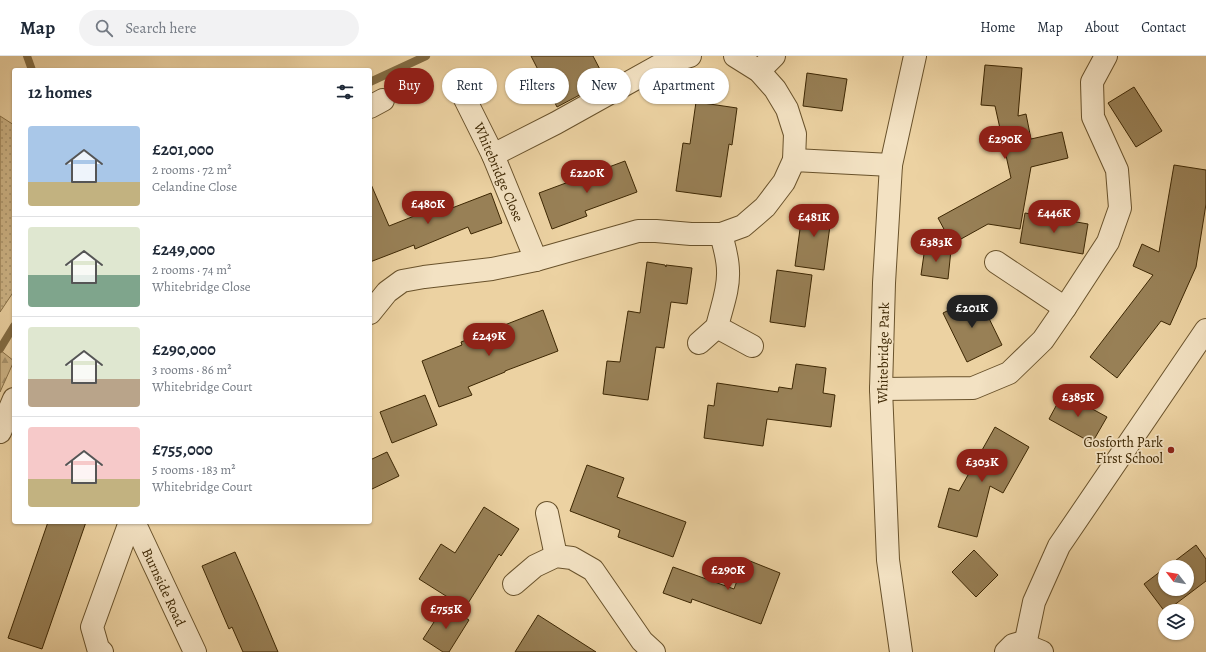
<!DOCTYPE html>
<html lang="en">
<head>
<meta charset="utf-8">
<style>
	:root { --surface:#fff; --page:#f2f2f3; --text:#1f2937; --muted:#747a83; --line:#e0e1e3; --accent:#8f2418 }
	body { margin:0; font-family:Alegreya,serif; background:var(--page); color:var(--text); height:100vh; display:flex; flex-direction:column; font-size:15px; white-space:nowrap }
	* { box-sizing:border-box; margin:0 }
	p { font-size:13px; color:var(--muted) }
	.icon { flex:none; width:22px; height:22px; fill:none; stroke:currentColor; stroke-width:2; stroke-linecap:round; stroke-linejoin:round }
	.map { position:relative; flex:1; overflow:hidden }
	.side { position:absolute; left:12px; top:12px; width:360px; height:456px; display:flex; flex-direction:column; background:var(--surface); border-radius:4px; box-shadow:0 1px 3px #0004 }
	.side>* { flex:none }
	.guide { position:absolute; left:384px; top:12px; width:380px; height:36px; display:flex; gap:8px }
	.needle { width:26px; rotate:301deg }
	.controls { position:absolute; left:1158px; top:504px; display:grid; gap:8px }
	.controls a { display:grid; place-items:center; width:36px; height:36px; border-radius:50%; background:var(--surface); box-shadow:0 1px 3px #0004; font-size:20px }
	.price { position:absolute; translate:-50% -34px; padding:0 9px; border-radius:14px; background:var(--accent); color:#fff; font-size:13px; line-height:26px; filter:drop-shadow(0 1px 2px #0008) }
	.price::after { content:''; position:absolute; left:50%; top:24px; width:12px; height:9px; margin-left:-6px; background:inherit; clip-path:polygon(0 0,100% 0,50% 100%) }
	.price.on { background:#222; color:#fff }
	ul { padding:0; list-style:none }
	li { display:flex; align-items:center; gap:12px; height:100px; padding:0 16px }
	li+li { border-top:1px solid var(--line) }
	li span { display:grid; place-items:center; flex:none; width:112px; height:80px; border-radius:4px; color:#555 }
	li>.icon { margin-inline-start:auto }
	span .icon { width:48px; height:48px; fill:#fffc; stroke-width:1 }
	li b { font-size:17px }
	h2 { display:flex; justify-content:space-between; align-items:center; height:48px; padding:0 16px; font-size:17px }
	.chip { padding:0 14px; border-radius:18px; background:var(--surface); box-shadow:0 1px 3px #0004; font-size:14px; line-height:36px }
	.chip.on { background:var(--accent); color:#fff }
	header { display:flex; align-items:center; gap:24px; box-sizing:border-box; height:56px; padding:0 20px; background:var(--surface); border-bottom:1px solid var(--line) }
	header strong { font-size:19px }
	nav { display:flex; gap:22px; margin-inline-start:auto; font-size:14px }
	.search { width:280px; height:36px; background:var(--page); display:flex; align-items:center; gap:10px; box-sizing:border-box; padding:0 14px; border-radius:22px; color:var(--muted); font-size:15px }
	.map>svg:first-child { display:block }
	.forest { fill:url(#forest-firs); stroke:#866e45 }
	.park { fill:url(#park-dots); stroke:#866e45 }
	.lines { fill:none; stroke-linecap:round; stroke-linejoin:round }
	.stream { stroke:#826b42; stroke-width:8 }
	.building { fill:#988056; stroke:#3d2703 }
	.minor-casing { stroke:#69522b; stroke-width:24 }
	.minor { stroke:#f3e2c3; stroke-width:22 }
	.poi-dot { fill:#8f2418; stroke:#f3e2c3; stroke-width:1.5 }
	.labels { text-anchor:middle; stroke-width:3.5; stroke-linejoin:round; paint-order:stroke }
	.street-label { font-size:14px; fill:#3d2703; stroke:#f3e2c3 }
	.poi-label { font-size:14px; fill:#3d2703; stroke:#f3e2c3; text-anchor:end }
</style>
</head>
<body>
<header>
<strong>Map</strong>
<div class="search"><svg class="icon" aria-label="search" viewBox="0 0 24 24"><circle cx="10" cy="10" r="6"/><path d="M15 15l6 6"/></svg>Search here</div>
<nav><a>Home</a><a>Map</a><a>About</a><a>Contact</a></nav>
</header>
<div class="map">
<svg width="1206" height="596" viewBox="0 0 1206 596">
	<defs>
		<pattern id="forest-firs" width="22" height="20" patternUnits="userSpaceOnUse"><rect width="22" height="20" fill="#ceb587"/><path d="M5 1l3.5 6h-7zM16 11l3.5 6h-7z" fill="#a8936c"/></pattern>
		<pattern id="park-dots" width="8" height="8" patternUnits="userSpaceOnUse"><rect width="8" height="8" fill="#ceb587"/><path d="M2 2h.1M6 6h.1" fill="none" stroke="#a8936c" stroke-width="1.8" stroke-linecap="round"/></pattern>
	</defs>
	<rect width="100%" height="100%" fill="#ecd2a2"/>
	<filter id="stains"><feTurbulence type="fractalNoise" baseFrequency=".005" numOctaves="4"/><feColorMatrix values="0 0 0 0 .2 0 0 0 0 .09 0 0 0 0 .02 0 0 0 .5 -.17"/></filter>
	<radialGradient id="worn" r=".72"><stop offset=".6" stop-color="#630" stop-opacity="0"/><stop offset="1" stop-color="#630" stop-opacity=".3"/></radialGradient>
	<polygon class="forest" points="0,294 14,305 0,336"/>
	<polygon class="park" points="0,60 14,69 14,235 0,256"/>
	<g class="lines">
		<g class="stream">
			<polyline points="27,0 32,14"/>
			<polyline points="370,26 426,0"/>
			<polyline points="0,293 14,270"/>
		</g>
	</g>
	<g class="building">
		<polygon points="531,0 593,0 606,25 557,51"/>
		<polygon points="985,9 1022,12 1018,60 1026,58 1031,83 1062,76 1068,102 1031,111 1020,173 988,168 952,188 938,162 1011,122 995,50 981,49"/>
		<polygon points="807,17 847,23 842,55 803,50"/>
		<polygon points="1134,31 1162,75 1136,91 1108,47"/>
		<polygon points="696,46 737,52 732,89 729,88 721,141 676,135 683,87 690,88"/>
		<polygon points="625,105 637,136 585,155 587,160 552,173 539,137"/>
		<polygon points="1174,109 1206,114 1206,148 1196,211 1170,269 1161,265 1117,322 1090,301 1153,219 1133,210 1142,188 1159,196"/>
		<polygon points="370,126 389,170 437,151 439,157 491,137 502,167 471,178 468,171 415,193 414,189 370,206"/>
		<polygon points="803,151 832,155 824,214 795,210"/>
		<polygon points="1025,157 1088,168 1083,198 1020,187"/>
		<polygon points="925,191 951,194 948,223 921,219"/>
		<polygon points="647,206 665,209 666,211 666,209 692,212 687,248 671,246 664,292 656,291 648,344 603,338 607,305 620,306 628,255 640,257"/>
		<polygon points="777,214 812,219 805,271 770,266"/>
		<polygon points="978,240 1002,289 967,306 943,257"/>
		<polygon points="543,254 558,295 505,315 505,316 468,331 472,339 439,351 422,305 462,289 461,286"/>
		<polygon points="796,308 826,312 823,337 835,339 831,371 767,363 763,390 704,382 708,349 714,350 717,327 778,336 779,331 792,333"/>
		<polygon points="1063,337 1107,361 1092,387 1049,363"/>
		<polygon points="425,339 437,369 392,387 380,356"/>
		<polygon points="995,371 1029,391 1003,437 990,430 977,481 938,471 949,432 959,435"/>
		<polygon points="387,396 399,420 370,434 370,404"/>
		<polygon points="587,409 624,422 617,441 686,466 673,501 618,481 620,474 570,455"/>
		<polygon points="484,451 519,473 501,500 499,498 465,552 419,523 441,488 455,497"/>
		<polygon points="48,466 86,466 42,593 8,582"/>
		<polygon points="1196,489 1206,503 1206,525 1165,556 1144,528 1165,512 1165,533 1187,533 1187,511 1167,511"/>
		<polygon points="974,494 998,519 976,541 952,516"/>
		<polygon points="235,496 257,546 278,596 243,596 232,571 229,573 202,510"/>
		<polygon points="745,503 780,517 761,568 692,543 691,547 663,537 673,511 734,533"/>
		<polygon points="445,549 469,564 449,596 443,596 423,583"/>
		<polygon points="538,559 596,596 515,596"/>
	</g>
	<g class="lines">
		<defs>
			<g id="minor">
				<polyline points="735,0 759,15 775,33 787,53 795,78 794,104"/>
				<polyline points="759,15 774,0"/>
				<polyline points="458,29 493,99 536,204"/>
				<polyline points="370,51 383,44"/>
				<polyline points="493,99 556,67 662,8 690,0"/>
				<path d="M721 178C724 190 728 202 728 215 729 234 721 253 717 271L752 290"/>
				<polyline points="996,206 1065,252"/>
				<polyline points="370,257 387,236 402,225 424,221 492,213 536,204 638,175 656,175 691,178 721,178 743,170 765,151 784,126 794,104 891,109"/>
				<polyline points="699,287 717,271"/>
				<polyline points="881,333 973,332 1009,317 1043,284 1065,252 1108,186 1120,152 1117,114 1093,61 1092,26 1106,0"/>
				<polyline points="0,376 14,343"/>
				<polyline points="547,457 556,500"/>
				<polyline points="134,466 195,596"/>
				<polyline points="514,528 535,510 556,500 572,502 593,514 642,585 654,596"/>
				<polyline points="1025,589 1034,546 1059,490 1206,274"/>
				<polyline points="102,596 98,592 92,571 130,466"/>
				<polyline points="901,596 888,504 881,333 884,227 891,109 915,0"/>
				<polyline points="1006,596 1013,589 1020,587 1042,596"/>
			</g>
		</defs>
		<use href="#minor" class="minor-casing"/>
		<use href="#minor" class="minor"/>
	</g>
	<circle class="poi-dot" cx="1171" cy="394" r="4"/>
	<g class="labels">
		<g class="street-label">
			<text transform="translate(499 116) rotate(67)" y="5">Whitebridge Close</text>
			<text transform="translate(883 297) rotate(-89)" y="5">Whitebridge Park</text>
			<text transform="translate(164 531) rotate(65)" y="5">Burnside Road</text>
		</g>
		<g class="poi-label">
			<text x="1163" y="391">Gosforth Park<tspan x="1163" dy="16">First School</tspan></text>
		</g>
	</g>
	<rect width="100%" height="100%" filter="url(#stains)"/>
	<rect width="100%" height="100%" fill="url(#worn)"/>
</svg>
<div class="controls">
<a><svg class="needle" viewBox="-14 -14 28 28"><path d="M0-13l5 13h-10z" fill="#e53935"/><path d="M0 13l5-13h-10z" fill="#747a83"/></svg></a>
<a><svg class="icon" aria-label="layers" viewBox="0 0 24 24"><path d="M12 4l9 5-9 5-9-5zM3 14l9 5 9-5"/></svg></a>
</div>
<b class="price" style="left:1005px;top:104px">£290K</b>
<b class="price" style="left:587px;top:138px">£220K</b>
<b class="price" style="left:428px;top:169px">£480K</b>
<b class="price" style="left:1054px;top:178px">£446K</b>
<b class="price" style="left:814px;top:182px">£481K</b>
<b class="price" style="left:936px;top:207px">£383K</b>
<b class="price on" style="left:972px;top:273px">£201K</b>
<b class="price" style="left:489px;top:301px">£249K</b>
<b class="price" style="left:1078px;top:362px">£385K</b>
<b class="price" style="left:982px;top:427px">£303K</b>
<b class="price" style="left:728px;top:535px">£290K</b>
<b class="price" style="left:446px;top:574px">£755K</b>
<div class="guide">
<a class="chip on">Buy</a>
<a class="chip">Rent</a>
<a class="chip">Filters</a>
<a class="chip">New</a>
<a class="chip">Apartment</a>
</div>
<section class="side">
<h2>12 homes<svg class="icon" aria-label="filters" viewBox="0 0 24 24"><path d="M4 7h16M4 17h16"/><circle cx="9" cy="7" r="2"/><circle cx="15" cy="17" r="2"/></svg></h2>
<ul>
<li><span style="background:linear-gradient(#a9c7e8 70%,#c2b280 0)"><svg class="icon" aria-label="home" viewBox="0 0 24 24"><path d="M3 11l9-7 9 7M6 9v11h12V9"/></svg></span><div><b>£201,000</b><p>2 rooms · 72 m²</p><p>Celandine Close</p></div></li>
<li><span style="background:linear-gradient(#dfe7d0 60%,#7fa58c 0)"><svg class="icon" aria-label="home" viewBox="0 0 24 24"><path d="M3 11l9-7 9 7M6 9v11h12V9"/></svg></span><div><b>£249,000</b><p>2 rooms · 74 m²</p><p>Whitebridge Close</p></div></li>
<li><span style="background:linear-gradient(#dfe7d0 65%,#b9a48a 0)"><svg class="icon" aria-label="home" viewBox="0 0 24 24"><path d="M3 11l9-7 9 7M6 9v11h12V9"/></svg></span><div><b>£290,000</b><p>3 rooms · 86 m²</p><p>Whitebridge Court</p></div></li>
<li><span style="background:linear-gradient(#f6c9c9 65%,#c2b280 0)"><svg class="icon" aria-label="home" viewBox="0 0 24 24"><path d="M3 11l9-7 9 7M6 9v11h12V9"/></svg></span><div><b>£755,000</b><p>5 rooms · 183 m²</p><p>Whitebridge Court</p></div></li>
</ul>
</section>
</div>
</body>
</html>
